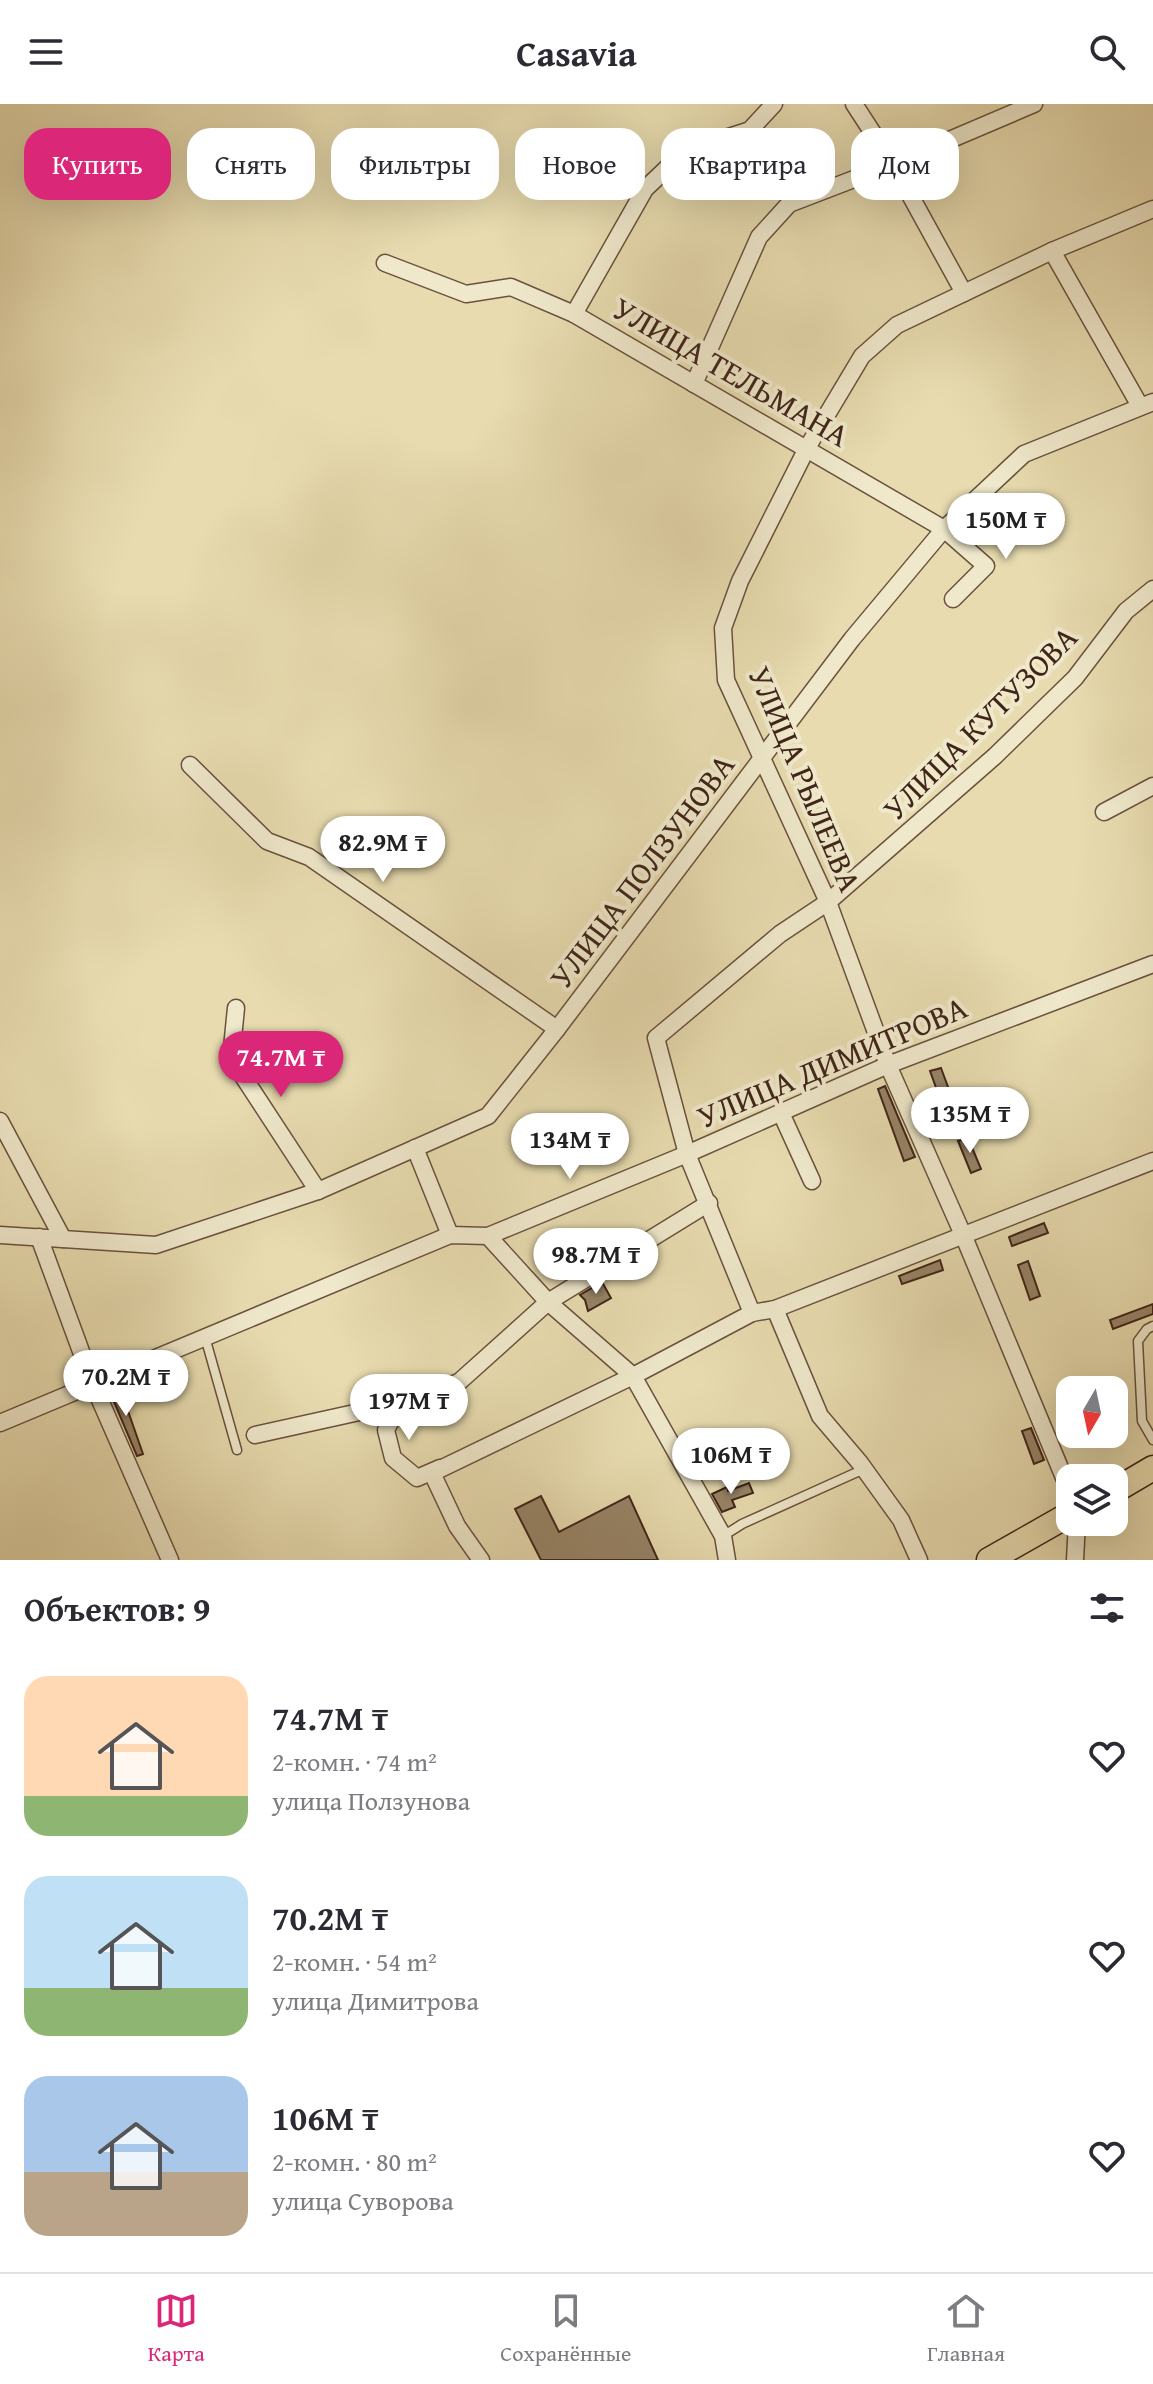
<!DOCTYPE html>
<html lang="ru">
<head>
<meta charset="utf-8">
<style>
	:root { --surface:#fff; --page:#f7f7f7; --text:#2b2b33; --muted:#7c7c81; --line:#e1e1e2; --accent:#db2777 }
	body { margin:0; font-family:"Gentium Book Plus",serif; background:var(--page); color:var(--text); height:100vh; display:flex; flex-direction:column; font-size:30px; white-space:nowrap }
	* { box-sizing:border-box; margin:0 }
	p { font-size:26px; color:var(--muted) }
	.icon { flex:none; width:44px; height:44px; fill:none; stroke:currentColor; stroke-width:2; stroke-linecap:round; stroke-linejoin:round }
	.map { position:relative; height:1456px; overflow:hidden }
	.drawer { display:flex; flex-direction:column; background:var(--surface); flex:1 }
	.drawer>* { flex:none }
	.top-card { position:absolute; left:24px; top:24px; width:1106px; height:72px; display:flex; gap:16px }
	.needle { width:52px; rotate:189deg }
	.tools { position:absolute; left:1056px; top:1272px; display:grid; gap:16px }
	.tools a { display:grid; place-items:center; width:72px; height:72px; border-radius:16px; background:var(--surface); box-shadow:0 8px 32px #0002; font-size:40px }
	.price { position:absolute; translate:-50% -68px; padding:0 18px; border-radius:28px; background:#fff; color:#222; font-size:26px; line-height:52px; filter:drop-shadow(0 2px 4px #0008) }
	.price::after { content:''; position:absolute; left:50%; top:48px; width:24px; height:18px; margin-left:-12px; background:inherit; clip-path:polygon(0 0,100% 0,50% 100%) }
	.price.on { background:var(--accent); color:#fff }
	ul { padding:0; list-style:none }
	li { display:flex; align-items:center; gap:24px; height:200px; padding:0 24px }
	li span { display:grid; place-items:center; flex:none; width:224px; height:160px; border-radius:24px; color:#555 }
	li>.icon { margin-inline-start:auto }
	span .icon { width:96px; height:96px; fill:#fffc; stroke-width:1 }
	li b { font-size:34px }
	h2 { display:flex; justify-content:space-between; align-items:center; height:96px; padding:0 24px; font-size:34px }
	.pill { padding:0 28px; border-radius:24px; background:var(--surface); box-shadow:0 8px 32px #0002; font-size:28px; line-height:72px }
	.pill.on { background:var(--accent); color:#fff }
	header { display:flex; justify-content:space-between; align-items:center; height:104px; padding:0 24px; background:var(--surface); font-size:36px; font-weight:600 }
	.tabs { display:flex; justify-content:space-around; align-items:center; height:112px; border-top:2px solid var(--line); background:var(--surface); font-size:22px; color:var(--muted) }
	.tabs a { display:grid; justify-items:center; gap:4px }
	.tabs .on { color:var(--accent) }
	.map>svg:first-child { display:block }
	.building { fill:#978467; stroke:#402519; stroke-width:2 }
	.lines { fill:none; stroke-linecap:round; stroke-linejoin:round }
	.service-casing { stroke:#6a523e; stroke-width:11 }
	.minor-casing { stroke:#6a523e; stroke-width:19 }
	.primary-casing { stroke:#402519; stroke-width:27 }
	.service { stroke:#efe8cb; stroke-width:8 }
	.minor { stroke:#efe8cb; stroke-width:16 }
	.primary { stroke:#e7dbaf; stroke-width:24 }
	.labels { text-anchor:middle; stroke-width:8; stroke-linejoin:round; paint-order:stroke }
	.street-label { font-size:32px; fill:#402519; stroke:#efe8cb }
</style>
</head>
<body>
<header><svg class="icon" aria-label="menu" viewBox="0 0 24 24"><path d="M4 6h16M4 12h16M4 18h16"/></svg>Casavia<svg class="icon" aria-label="search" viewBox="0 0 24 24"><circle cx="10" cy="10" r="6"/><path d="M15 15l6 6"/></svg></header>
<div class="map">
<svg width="1153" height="1456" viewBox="0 0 1153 1456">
	<rect width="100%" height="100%" fill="#e7dbaf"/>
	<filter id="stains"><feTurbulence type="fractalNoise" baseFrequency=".0025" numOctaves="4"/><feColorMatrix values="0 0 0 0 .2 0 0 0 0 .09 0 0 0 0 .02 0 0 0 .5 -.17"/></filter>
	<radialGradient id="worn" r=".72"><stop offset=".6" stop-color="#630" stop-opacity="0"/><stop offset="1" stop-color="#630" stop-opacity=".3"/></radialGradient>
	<g class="building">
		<polygon points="941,964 962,1021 951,1025 930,967"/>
		<polygon points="885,982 915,1053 904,1057 878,985"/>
		<polygon points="968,1034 981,1065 971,1069 958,1037"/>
		<polygon points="1044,1119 1048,1129 1012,1142 1009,1133"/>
		<polygon points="940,1156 943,1166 902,1180 899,1172"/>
		<polygon points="1028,1157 1040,1192 1030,1196 1018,1161"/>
		<polygon points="602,1178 611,1194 588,1207 585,1196 580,1191"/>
		<polygon points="1153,1200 1153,1210 1113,1225 1110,1216"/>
		<polygon points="170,1260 173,1269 130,1284 128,1278"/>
		<polygon points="119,1281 143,1350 137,1352 109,1286"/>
		<polygon points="1031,1324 1044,1356 1034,1360 1022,1327"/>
		<polygon points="724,1332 727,1341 703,1350 707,1360 697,1364 687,1345"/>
		<polygon points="749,1379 753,1389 732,1396 735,1403 722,1408 712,1390 727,1383 728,1387"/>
		<polygon points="541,1392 559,1428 629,1392 658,1456 541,1456 515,1405"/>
	</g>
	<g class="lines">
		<defs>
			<g id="service">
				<polyline points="1153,1222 1147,1225 1138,1237 1142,1317 1153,1336"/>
				<polyline points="205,1233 237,1346"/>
				<polyline points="723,1432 742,1420 864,1365"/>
			</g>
			<g id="minor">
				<polyline points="854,0 893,60 964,189"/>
				<polyline points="1052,147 1140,302"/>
				<polyline points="385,159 466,190 511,183 574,210 944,425 986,462 953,495"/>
				<polyline points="574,210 645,85 685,47 750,26 774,0"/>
				<polyline points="694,280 759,133 789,100 893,60 1034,0"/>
				<polyline points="190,661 267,737 309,753 557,925"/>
				<polyline points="1104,708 1153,682"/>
				<polyline points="236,904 231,954 318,1087"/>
				<polyline points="781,1009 812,1077"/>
				<polyline points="0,1017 63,1135"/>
				<polyline points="415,1044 450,1131"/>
				<polyline points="0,1131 156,1141 318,1087 488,1012 557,925 852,535 944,425 1024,350 1153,298"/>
				<polyline points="488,1132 548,1198 709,1099"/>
				<polyline points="39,1133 93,1280 170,1456"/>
				<polyline points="775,1205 820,1312 860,1359 901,1416 919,1456"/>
				<polyline points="752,1209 687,1050 656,934 780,830 828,798 995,652 1075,574 1126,507 1153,485"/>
				<polyline points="400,1299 386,1326 393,1354 417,1374 440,1364"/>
				<polyline points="0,1319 450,1131 488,1132 687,1050 888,961 1153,860"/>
				<polyline points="255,1331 400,1299 459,1278 548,1198 633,1272 723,1432 727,1456"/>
				<polyline points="1070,1388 964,1133 888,961 828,798 726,576 723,524 740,477 807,344 862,252 897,221 1052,147 1153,105"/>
				<polyline points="481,1456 457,1422 432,1369 633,1272 752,1209 775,1205 1153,1057"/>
				<polyline points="1075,1456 1077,1418"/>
			</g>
			<g id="primary">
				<polyline points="1114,1387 1153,1364"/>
				<polyline points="989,1456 1070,1410"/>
			</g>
		</defs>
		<use href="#service" class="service-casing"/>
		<use href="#minor" class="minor-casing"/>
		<use href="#primary" class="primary-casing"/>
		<use href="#service" class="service"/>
		<use href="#minor" class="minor"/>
		<use href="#primary" class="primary"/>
	</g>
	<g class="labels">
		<g class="street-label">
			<text transform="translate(731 268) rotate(30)" y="11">УЛИЦА ТЕЛЬМАНА</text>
			<text transform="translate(980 619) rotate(-45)" y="11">УЛИЦА КУТУЗОВА</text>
			<text transform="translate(805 675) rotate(67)" y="11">УЛИЦА РЫЛЕЕВА</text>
			<text transform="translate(642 767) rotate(-53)" y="11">УЛИЦА ПОЛЗУНОВА</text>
			<text transform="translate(832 958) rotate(-23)" y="11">УЛИЦА ДИМИТРОВА</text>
		</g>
	</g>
	<rect width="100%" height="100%" filter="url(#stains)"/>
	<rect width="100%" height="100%" fill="url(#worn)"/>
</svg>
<div class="tools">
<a><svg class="needle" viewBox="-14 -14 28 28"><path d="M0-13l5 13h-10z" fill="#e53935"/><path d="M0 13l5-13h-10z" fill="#7c7c81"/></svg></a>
<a><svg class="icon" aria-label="layers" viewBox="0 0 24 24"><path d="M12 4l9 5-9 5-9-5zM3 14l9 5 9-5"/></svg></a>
</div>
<b class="price" style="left:1006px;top:457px">150M ₸</b>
<b class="price" style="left:383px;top:780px">82.9M ₸</b>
<b class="price on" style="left:281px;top:995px">74.7M ₸</b>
<b class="price" style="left:970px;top:1051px">135M ₸</b>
<b class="price" style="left:570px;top:1077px">134M ₸</b>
<b class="price" style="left:596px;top:1192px">98.7M ₸</b>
<b class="price" style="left:126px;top:1314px">70.2M ₸</b>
<b class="price" style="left:409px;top:1338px">197M ₸</b>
<b class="price" style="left:731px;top:1392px">106M ₸</b>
<div class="top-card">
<a class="pill on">Купить</a>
<a class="pill">Снять</a>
<a class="pill">Фильтры</a>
<a class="pill">Новое</a>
<a class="pill">Квартира</a>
<a class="pill">Дом</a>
</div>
</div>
<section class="drawer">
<h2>Объектов: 9<svg class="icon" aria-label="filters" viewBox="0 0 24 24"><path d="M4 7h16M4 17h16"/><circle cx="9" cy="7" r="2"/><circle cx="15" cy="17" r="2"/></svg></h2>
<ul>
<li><span style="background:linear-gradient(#ffd9b3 75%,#8fb573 0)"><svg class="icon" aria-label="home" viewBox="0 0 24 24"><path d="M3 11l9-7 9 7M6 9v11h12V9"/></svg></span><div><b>74.7M ₸</b><p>2-комн. · 74 m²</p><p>улица Ползунова</p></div><svg class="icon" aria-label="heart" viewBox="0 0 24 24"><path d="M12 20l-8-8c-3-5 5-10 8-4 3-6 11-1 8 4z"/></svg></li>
<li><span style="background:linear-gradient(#bfe0f5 70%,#8fb573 0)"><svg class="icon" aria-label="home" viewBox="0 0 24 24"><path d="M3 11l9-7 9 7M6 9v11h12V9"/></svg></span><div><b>70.2M ₸</b><p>2-комн. · 54 m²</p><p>улица Димитрова</p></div><svg class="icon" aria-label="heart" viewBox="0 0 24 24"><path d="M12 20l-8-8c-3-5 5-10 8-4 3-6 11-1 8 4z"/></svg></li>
<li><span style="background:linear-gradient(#a9c7e8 60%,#b9a48a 0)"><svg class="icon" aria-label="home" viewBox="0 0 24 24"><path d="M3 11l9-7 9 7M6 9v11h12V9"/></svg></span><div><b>106M ₸</b><p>2-комн. · 80 m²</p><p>улица Суворова</p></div><svg class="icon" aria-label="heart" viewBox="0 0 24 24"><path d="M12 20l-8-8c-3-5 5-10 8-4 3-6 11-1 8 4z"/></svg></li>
</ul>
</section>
<nav class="tabs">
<a class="on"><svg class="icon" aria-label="map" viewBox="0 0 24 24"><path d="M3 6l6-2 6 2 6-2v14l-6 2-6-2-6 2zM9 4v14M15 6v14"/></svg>Карта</a>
<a><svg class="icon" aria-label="saved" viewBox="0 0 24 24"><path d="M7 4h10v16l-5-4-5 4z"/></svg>Сохранённые</a>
<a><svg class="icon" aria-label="home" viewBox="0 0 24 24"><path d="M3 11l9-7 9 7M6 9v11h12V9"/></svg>Главная</a>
</nav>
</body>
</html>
